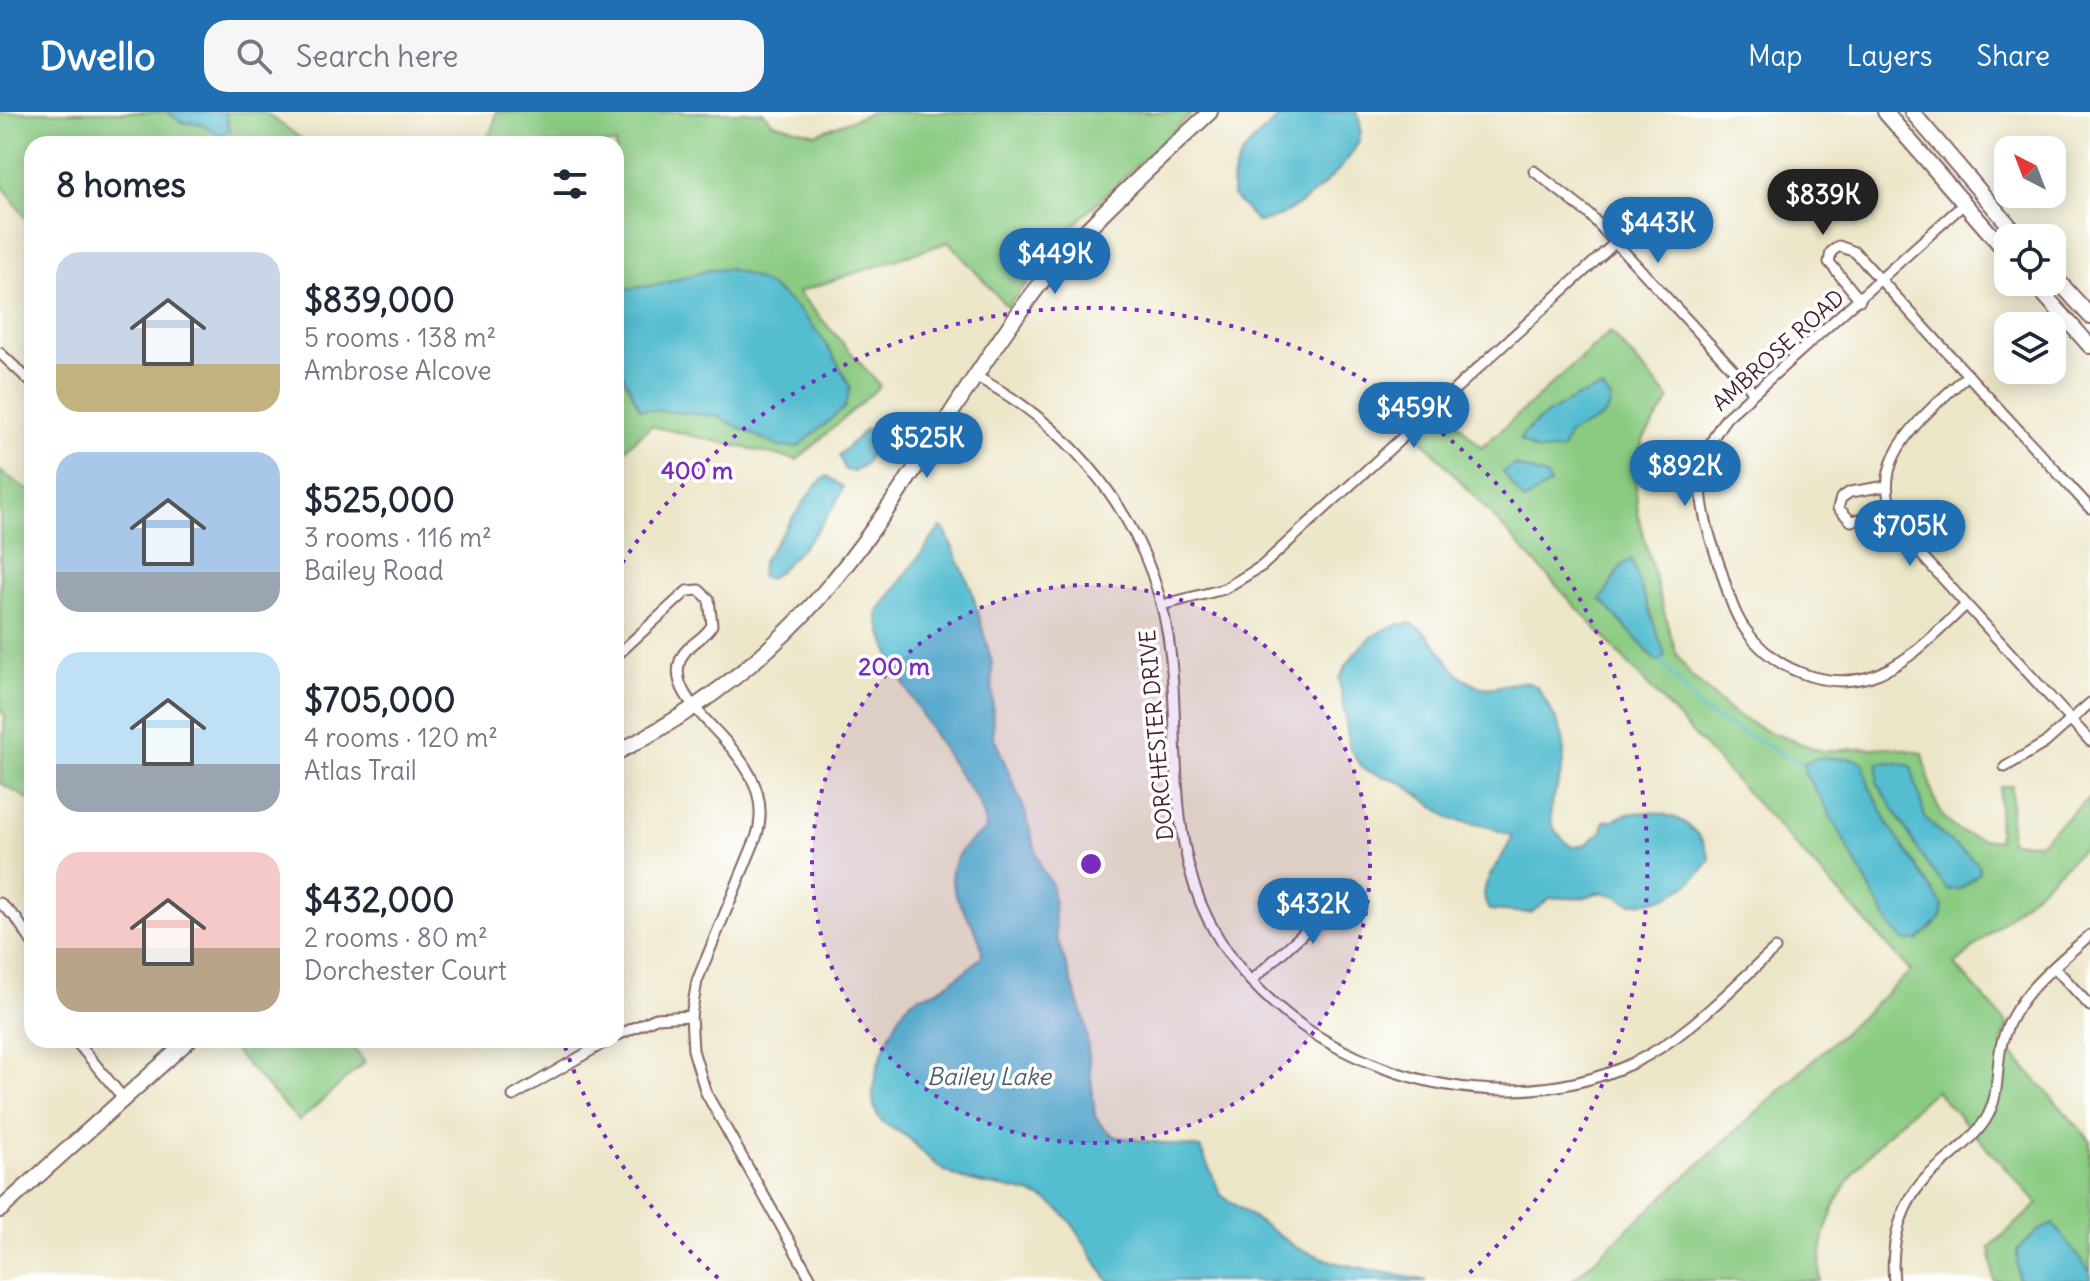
<!DOCTYPE html>
<html lang="en">
<head>
<meta charset="utf-8">
<style>
	:root { --surface:#fff; --page:#f6f6f7; --text:#1f2937; --muted:#747a83; --accent:#1f6fb2 }
	body { margin:0; font-family:Delius,sans-serif; background:var(--page); color:var(--text); height:100vh; display:flex; flex-direction:column; font-size:30px; white-space:nowrap }
	* { box-sizing:border-box; margin:0 }
	p { font-size:26px; color:var(--muted) }
	.icon { flex:none; width:44px; height:44px; fill:none; stroke:currentColor; stroke-width:2; stroke-linecap:round; stroke-linejoin:round }
	.map { position:relative; flex:1; overflow:hidden }
	.details { position:absolute; left:24px; top:24px; width:600px; height:912px; display:flex; flex-direction:column; background:var(--surface); border-radius:24px; box-shadow:0 4px 20px #0003 }
	.details>* { flex:none }
	.needle { width:52px; rotate:318deg }
	.fabs { position:absolute; left:1994px; top:24px; display:grid; gap:16px }
	.fabs a { display:grid; place-items:center; width:72px; height:72px; border-radius:16px; background:var(--surface); box-shadow:0 4px 20px #0003; font-size:40px }
	.price { position:absolute; translate:-50% -68px; padding:0 18px; border-radius:28px; background:var(--accent); color:#fff; font-size:26px; line-height:52px; filter:drop-shadow(0 2px 4px #0008) }
	.price::after { content:''; position:absolute; left:50%; top:48px; width:24px; height:18px; margin-left:-12px; background:inherit; clip-path:polygon(0 0,100% 0,50% 100%) }
	.price.active { background:#222; color:#fff }
	ul { padding:0; list-style:none }
	li { display:flex; align-items:center; gap:24px; height:200px; padding:0 32px }
	li span { display:grid; place-items:center; flex:none; width:224px; height:160px; border-radius:24px; color:#555 }
	li>.icon { margin-inline-start:auto }
	span .icon { width:96px; height:96px; fill:#fffc; stroke-width:1 }
	li b { font-size:34px }
	h2 { display:flex; justify-content:space-between; align-items:center; height:96px; padding:0 32px; font-size:34px }
	header { display:flex; align-items:center; gap:48px; box-sizing:border-box; height:112px; padding:0 40px; background:var(--accent); color:#fff }
	header strong { font-size:38px }
	nav { display:flex; gap:44px; margin-inline-start:auto; font-size:28px }
	.search { width:560px; height:72px; background:var(--page); display:flex; align-items:center; gap:20px; box-sizing:border-box; padding:0 28px; border-radius:24px; color:var(--muted); font-size:30px }
	.map>svg:first-child { display:block }
	.green { fill:#8acb82; stroke:#6a7556; stroke-width:2 }
	.water { fill:#54bdd0; stroke:#4f6e7e; stroke-width:2 }
	.lines { fill:none; stroke-linecap:round; stroke-linejoin:round }
	.stream { stroke:#54bdd0; stroke-width:3 }
	.minor-casing { stroke:#836562; stroke-width:13 }
	.secondary-casing { stroke:#836562; stroke-width:18 }
	.minor { stroke:#fff; stroke-width:9 }
	.secondary { stroke:#fff; stroke-width:14 }
	.ring { fill:none; stroke:#7b2cbf; stroke-width:4; stroke-dasharray:4 8 }
	.labels { text-anchor:middle; stroke-width:7; stroke-linejoin:round; paint-order:stroke }
	.street-label { font-size:22px; fill:#4a1f2b; stroke:#fff }
	.water-label { font-size:24px; font-style:italic; fill:#4e5e6d; stroke:#fff }
	.centre { fill:#7b2cbf; stroke:#fff; stroke-width:4 }
	.ring-label { font-size:24px; text-anchor:middle; font-weight:bold; fill:#7b2cbf; stroke:#fff; stroke-width:7; stroke-linejoin:round; paint-order:stroke }
</style>
</head>
<body>
<header>
<strong>Dwello</strong>
<div class="search"><svg class="icon" aria-label="search" viewBox="0 0 24 24"><circle cx="10" cy="10" r="6"/><path d="M15 15l6 6"/></svg>Search here</div>
<nav><a>Map</a><a>Layers</a><a>Share</a></nav>
</header>
<div class="map">
<svg width="2090" height="1169" viewBox="0 0 2090 1169">
	<rect width="100%" height="100%" fill="#fff"/>
	<filter id="ink" filterUnits="userSpaceOnUse"><feTurbulence type="fractalNoise" baseFrequency=".0125" numOctaves="2"/><feDisplacementMap in="SourceGraphic" scale="16" xChannelSelector="R" yChannelSelector="G"/><feConvolveMatrix kernelMatrix="1 2 1 2 8 2 1 2 1" color-interpolation-filters="sRGB"/></filter>
	<filter id="wash" filterUnits="userSpaceOnUse"><feTurbulence type="fractalNoise" baseFrequency=".006" numOctaves="4" result="noise"/><feDisplacementMap in="SourceGraphic" scale="32" xChannelSelector="R" yChannelSelector="G"/><feGaussianBlur stdDeviation="1.8" result="paint"/><feColorMatrix in="noise" values="0 0 0 0 0 0 0 0 0 0 0 0 0 0 0 0 0 1.4 0 .05"/><feComposite in="paint" operator="in"/></filter>
	<g filter="url(#wash)">
		<rect width="100%" height="100%" fill="#ece6c8"/>
		<g class="green">
			<polygon points="0,0 264,0 309,32 32,32 32,115 0,70"/>
			<polygon points="496,0 763,0 773,11 816,22 872,0 1193,0 1078,109 1007,195 949,130 798,180 880,274 797,348 651,314 616,345 616,32 482,32 493,17"/>
			<path d="M1610 220 1670 287 1644 326 1636 350V378L1638 403 1668 515 1677 543 1691 564 1734 602 1766 619 1822 639 1890 635 1923 641C1934 692 1938 725 1998 729L2000 674H2012L2010 730 2039 731 2090 685V731L1955 853 2008 913 2002 930 2090 1028V1169H1994L1990 1135 2038 1092 1935 978C1877 1030 1816 1083 1820 1169H1571L1911 859 1416 321 1444 295 1481 336Z"/>
			<polygon points="0,359 32,381 32,689 0,671 5,604 0,598"/>
			<polygon points="224,928 346,928 365,950 299,1009"/>
		</g>
		<g class="water">
			<polygon points="167,0 225,0 230,18 218,23 202,12 181,10"/>
			<path d="M1285 0H1356C1360 8 1362 15 1360 24 1354 53 1287 110 1258 110L1233 84C1226 46 1260 23 1285 0Z"/>
			<path d="M728 157C787 170 825 223 850 275L845 295 798 335H779L716 304 640 297 616 249V178L658 173 709 158Z"/>
			<path d="M1603 277 1611 287C1610 311 1583 311 1568 323L1562 338 1537 339 1520 328C1527 311 1584 277 1603 277Z"/>
			<polygon points="866,317 873,321 876,331 865,352 854,360 845,358 839,343"/>
			<polygon points="1514,353 1546,364 1550,372 1524,389 1503,360"/>
			<path d="M827 364 843 375C834 404 793 448 769 467L761 465 762 450 815 374Z"/>
			<path d="M940 416 944 417 971 476 992 551 993 623 1024 697 1041 756 1052 773 1056 824 1085 909 1095 1004 1104 1017 1117 1025 1200 1036 1221 1083 1297 1136 1337 1151 1427 1169H1109C1088 1143 1076 1105 1046 1088 1019 1074 986 1076 958 1065 936 1057 927 1044 911 1028 901 1018 886 1017 878 1004 862 978 889 919 905 896 914 883 922 885 935 879 945 875 976 852 982 843 981 806 935 781 958 743 965 730 977 726 986 717 983 687 971 682 956 658 927 611 888 555 877 502Z"/>
			<polygon points="1631,447 1665,543 1661,549 1656,549 1601,488 1622,453"/>
			<path d="M1410 511C1439 523 1445 559 1473 572 1496 584 1519 560 1538 576 1547 593 1563 614 1564 634 1566 680 1528 704 1572 735L1586 732 1602 719 1604 709C1614 710 1619 704 1628 702 1664 695 1700 709 1710 748 1691 775 1667 792 1632 791 1624 791 1618 783 1610 782 1595 778 1591 785 1581 786 1571 787 1560 785 1550 786L1531 801 1489 798C1472 771 1505 750 1512 724L1489 715 1451 707 1402 671 1364 658 1350 637 1339 567C1354 536 1376 514 1410 511Z"/>
			<polygon points="1817,646 1849,646 1863,650 1869,674 1890,715 1943,794 1941,806 1917,829 1905,829 1891,815 1818,681 1804,661 1804,651"/>
			<polygon points="1892,650 1911,654 1925,705 1944,725 1979,752 1980,760 1961,777 1948,778 1925,749 1877,670 1878,651"/>
			<polygon points="2053,1112 2090,1160 2090,1169 2018,1167 2017,1138 2038,1119"/>
		</g>
		<g class="lines">
			<polyline class="stream" points="1661,549 1702,599 1803,653"/>
		</g>
	</g>
	<g filter="url(#ink)">
		<g class="lines">
			<defs>
				<g id="minor">
					<polyline points="1534,59 1589,102 1754,280"/>
					<path d="M1965 91 1727 305C1687 356 1701 400 1720 455 1727 476 1732 499 1745 517 1772 556 1823 578 1869 565 1908 553 1937 520 1966 493"/>
					<polyline points="1860,188 1829,150 1831,140 1839,134 1855,140 2090,396"/>
					<polyline points="0,241 32,271"/>
					<path d="M1968 263C1911 314 1850 362 1916 437L2090 629"/>
					<path d="M975 264C1084 322 1159 423 1171 547 1179 629 1169 713 1201 792 1267 948 1482 1022 1633 951 1688 925 1730 877 1775 837"/>
					<polyline points="1887,374 1850,380 1841,386 1838,396 1851,409 1892,402"/>
					<polyline points="1162,493 1224,477 1262,454 1629,118"/>
					<path d="M616 544 687 479 699 478 709 487 712 513C704 528 685 533 680 549 662 601 784 641 756 726L697 869 691 904 693 938 706 981 812 1169"/>
					<polyline points="2005,655 2045,631 2090,591"/>
					<polyline points="0,791 16,806 32,830"/>
					<polyline points="2054,855 2090,894"/>
					<polyline points="1251,869 1353,776"/>
					<polyline points="616,924 656,906 691,904"/>
					<polyline points="75,928 124,987"/>
					<polyline points="513,984 609,928"/>
					<path d="M1894 1169C1890 1131 1901 1089 1930 1062 1949 1045 1972 1029 1986 1007 2001 982 1995 956 2002 930 2015 883 2056 853 2090 823"/>
				</g>
				<g id="secondary">
					<polyline points="1885,0 2008,142"/>
					<polyline points="1912,0 2020,126"/>
					<polyline points="2052,162 2090,204"/>
					<polyline points="2033,170 2090,234"/>
					<path d="M616 641C692 602 760 552 817 488 902 391 962 274 1040 172 1089 108 1152 55 1210 0"/>
					<polyline points="0,1098 189,928"/>
				</g>
			</defs>
			<use href="#minor" class="minor-casing"/>
			<use href="#secondary" class="secondary-casing"/>
			<use href="#minor" class="minor"/>
			<use href="#secondary" class="secondary"/>
		</g>
	</g>
	<circle cx="1091" cy="752" r="279" fill="#7b2cbf" fill-opacity=".12"/>
	<g class="ring">
		<circle cx="1091" cy="752" r="279"/>
		<path d="M718 1166A557 557 0 0 1 563 929M616 461A557 557 0 1 1 1464 1166"/>
	</g>
	<g class="labels">
		<g class="street-label">
			<text transform="translate(1778 238) rotate(-42)" y="8">AMBROSE ROAD</text>
			<text transform="translate(1156 623) rotate(-95)" y="8">DORCHESTER DRIVE</text>
		</g>
		<g class="water-label">
			<text x="989" y="973">Bailey Lake</text>
		</g>
	</g>
	<circle cx="1091" cy="752" r="12" class="centre"/>
	<g class="ring-label">
		<text x="697" y="367">400 m</text>
		<text x="894" y="563">200 m</text>
	</g>
</svg>
<div class="fabs">
<a><svg class="needle" viewBox="-14 -14 28 28"><path d="M0-13l5 13h-10z" fill="#e53935"/><path d="M0 13l5-13h-10z" fill="#747a83"/></svg></a>
<a><svg class="icon" aria-label="locate" viewBox="0 0 24 24"><circle cx="12" cy="12" r="6"/><path d="M12 2v4M12 18v4M2 12h4M18 12h4"/></svg></a>
<a><svg class="icon" aria-label="layers" viewBox="0 0 24 24"><path d="M12 4l9 5-9 5-9-5zM3 14l9 5 9-5"/></svg></a>
</div>
<b class="price active" style="left:1823px;top:125px">$839K</b>
<b class="price" style="left:1658px;top:153px">$443K</b>
<b class="price" style="left:1055px;top:184px">$449K</b>
<b class="price" style="left:1414px;top:338px">$459K</b>
<b class="price" style="left:927px;top:368px">$525K</b>
<b class="price" style="left:1685px;top:396px">$892K</b>
<b class="price" style="left:1910px;top:456px">$705K</b>
<b class="price" style="left:1313px;top:834px">$432K</b>
<section class="details">
<h2>8 homes<svg class="icon" aria-label="filters" viewBox="0 0 24 24"><path d="M4 7h16M4 17h16"/><circle cx="9" cy="7" r="2"/><circle cx="15" cy="17" r="2"/></svg></h2>
<ul>
<li><span style="background:linear-gradient(#c9d6e8 70%,#c2b280 0)"><svg class="icon" aria-label="home" viewBox="0 0 24 24"><path d="M3 11l9-7 9 7M6 9v11h12V9"/></svg></span><div><b>$839,000</b><p>5 rooms · 138 m²</p><p>Ambrose Alcove</p></div></li>
<li><span style="background:linear-gradient(#a9c7e8 75%,#9aa5b1 0)"><svg class="icon" aria-label="home" viewBox="0 0 24 24"><path d="M3 11l9-7 9 7M6 9v11h12V9"/></svg></span><div><b>$525,000</b><p>3 rooms · 116 m²</p><p>Bailey Road</p></div></li>
<li><span style="background:linear-gradient(#bfe0f5 70%,#9aa5b1 0)"><svg class="icon" aria-label="home" viewBox="0 0 24 24"><path d="M3 11l9-7 9 7M6 9v11h12V9"/></svg></span><div><b>$705,000</b><p>4 rooms · 120 m²</p><p>Atlas Trail</p></div></li>
<li><span style="background:linear-gradient(#f6c9c9 60%,#b9a48a 0)"><svg class="icon" aria-label="home" viewBox="0 0 24 24"><path d="M3 11l9-7 9 7M6 9v11h12V9"/></svg></span><div><b>$432,000</b><p>2 rooms · 80 m²</p><p>Dorchester Court</p></div></li>
</ul>
</section>
</div>
</body>
</html>
